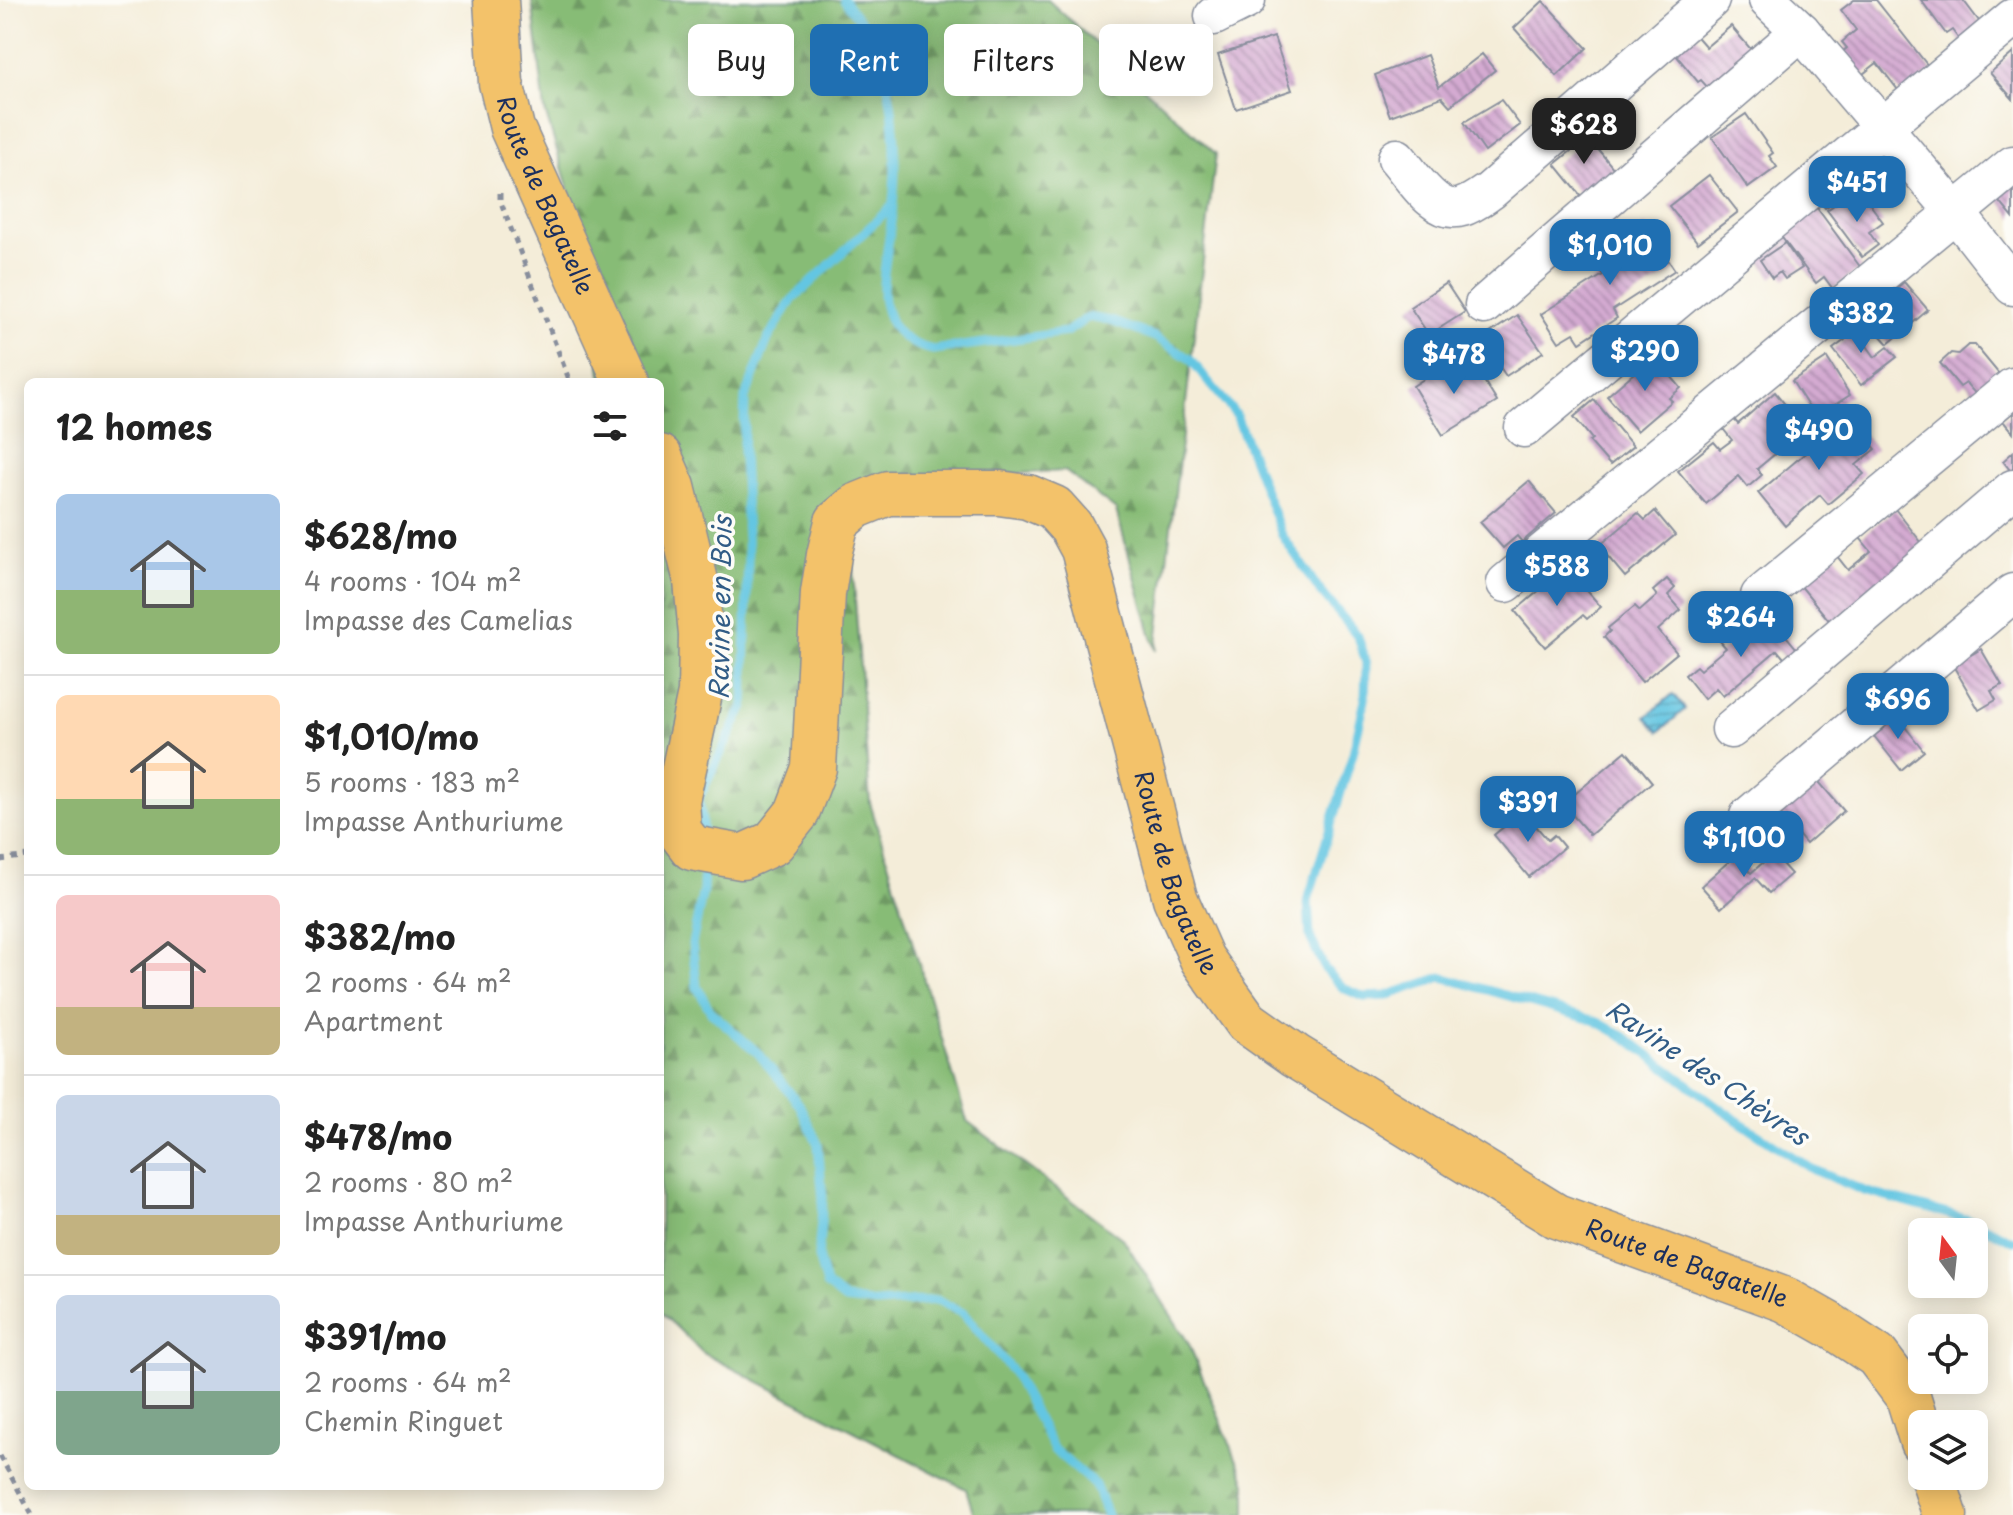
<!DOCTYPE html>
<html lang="en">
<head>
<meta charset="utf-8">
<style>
	:root { --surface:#fff; --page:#f6f6f6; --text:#222; --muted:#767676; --line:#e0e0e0; --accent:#1f6fb2 }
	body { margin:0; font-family:"Playpen Sans",sans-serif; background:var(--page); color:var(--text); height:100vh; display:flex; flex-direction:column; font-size:30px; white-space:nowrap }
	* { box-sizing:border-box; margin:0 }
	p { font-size:26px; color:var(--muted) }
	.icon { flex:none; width:44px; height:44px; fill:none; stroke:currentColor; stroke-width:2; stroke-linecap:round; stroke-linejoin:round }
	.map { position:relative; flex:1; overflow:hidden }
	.drawer { position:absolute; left:24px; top:378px; width:640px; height:1112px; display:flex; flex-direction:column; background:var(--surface); border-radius:12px; box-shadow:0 4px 20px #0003 }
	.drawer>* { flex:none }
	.hud { position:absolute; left:688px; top:24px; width:760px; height:72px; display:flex; gap:16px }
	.needle { width:52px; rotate:345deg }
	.buttons { position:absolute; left:1908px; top:1218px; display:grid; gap:16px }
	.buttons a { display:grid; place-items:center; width:80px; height:80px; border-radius:12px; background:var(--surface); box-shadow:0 4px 20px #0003; font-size:40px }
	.price { position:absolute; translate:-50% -68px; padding:0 18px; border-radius:16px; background:var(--accent); color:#fff; font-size:26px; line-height:52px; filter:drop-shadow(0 2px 4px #0008) }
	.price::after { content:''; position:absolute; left:50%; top:48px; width:24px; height:18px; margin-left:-12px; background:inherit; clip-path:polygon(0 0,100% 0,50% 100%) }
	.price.current { background:#222; color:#fff }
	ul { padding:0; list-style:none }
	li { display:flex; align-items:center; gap:24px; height:200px; padding:0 32px }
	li+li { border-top:2px solid var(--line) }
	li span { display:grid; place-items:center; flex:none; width:224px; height:160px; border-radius:12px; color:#555 }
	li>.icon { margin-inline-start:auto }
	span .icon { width:96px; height:96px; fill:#fffc; stroke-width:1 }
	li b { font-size:34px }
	h2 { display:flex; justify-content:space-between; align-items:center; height:96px; padding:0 32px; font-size:34px }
	.pill { padding:0 28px; border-radius:12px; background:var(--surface); box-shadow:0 4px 20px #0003; font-size:28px; line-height:72px }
	.pill.current { background:var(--accent); color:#fff }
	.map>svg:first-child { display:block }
	.forest { fill:url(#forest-firs); stroke:#51766a; stroke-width:2 }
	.water { fill:url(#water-rules); stroke:#407aa0; stroke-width:2 }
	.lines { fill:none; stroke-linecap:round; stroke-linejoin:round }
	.stream { stroke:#64c6e2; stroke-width:9 }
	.building { fill:url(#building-back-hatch) }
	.minor-casing { stroke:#888e9c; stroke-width:41 }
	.major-casing { stroke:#888e9c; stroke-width:47 }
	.path { stroke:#888e9c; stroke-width:5; stroke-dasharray:6 6; stroke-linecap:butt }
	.minor { stroke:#fff; stroke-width:38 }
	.major { stroke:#f3c26a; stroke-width:44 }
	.labels { text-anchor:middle; stroke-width:7; stroke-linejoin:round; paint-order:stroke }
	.street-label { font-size:24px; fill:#1b2f5e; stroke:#fdfcf7 }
	.water-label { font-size:26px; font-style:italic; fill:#315c86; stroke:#fdfcf7 }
</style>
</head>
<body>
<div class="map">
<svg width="2013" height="1515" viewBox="0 0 2013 1515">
	<defs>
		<pattern id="forest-firs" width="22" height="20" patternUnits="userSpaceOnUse" patternTransform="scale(2)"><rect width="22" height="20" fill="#87bc76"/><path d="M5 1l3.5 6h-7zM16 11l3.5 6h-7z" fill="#6e9964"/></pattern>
		<pattern id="water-rules" width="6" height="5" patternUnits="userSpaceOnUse" patternTransform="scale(2)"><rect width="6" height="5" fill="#64c6e2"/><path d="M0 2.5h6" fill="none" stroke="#52a1ba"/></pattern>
		<pattern id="building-back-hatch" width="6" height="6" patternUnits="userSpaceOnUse" patternTransform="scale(2)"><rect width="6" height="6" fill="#d4aad1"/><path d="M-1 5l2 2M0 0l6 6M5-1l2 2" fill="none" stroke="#ab8bad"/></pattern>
	</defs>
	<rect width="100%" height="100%" fill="#fdfcf7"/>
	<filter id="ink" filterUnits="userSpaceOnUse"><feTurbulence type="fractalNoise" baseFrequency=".0125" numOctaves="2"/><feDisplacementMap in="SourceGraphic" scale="16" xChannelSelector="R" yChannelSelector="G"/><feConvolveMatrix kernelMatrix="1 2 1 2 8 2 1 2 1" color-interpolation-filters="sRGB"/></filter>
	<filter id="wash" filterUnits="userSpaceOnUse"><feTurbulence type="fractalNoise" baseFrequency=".006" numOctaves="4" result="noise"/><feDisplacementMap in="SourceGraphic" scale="32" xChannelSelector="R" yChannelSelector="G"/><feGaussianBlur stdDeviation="1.8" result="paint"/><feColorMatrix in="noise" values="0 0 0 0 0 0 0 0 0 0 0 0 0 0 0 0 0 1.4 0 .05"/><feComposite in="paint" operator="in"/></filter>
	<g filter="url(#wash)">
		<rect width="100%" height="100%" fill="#f4edd9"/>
		<polygon class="forest" points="532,0 1048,0 1216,154 1156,651 1116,510 1065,471 884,480 856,516 852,559 870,803 967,1121 1124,1240 1189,1344 1246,1483 1246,1515 974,1515 966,1489 703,1353 660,1311 660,382 602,382 584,240 545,111"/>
		<polygon class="water" points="1673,694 1685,709 1659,732 1646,717"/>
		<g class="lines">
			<g class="stream">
				<path d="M844 0C855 16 872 33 878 51 898 106 898 166 891 222 889 244 880 282 884 302 890 331 905 344 933 350L1067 332 1088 317 1111 321 1155 337 1190 359 1236 415 1282 535 1317 587 1358 636 1366 663 1365 700 1353 753 1308 900 1310 937 1325 969 1343 988 1364 997 1386 996 1442 977 1596 1021 1625 1037 1735 1119 1812 1169 1864 1191 1973 1221 2013 1241"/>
				<polyline points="703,834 699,798 744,706 748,558 743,454 745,398 768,339 792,300 893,205"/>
				<polyline points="704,861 703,890 692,944 697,987 711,1012 758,1053 799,1104 818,1144 823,1199 818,1257 826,1285 845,1300 876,1304 937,1300 963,1313 1012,1371 1054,1450 1095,1485 1107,1515"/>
			</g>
		</g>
		<g id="blocks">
			<g class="building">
				<polygon points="1854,0 1876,0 1932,71 1902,95 1877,63 1859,77 1841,53 1847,48 1842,42 1856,30 1841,10"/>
				<polygon points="1921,0 1963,0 1985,29 1963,45 1952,30 1946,34"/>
				<polygon points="1543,1 1587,48 1557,76 1514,28"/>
				<polygon points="1731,26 1754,53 1710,90 1701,80 1698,82 1671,49 1692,31 1706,47"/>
				<polygon points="1274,37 1292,90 1236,109 1218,55"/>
				<polygon points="2013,53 2013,99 1990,73"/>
				<polygon points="1482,54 1495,70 1450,106 1442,97 1390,116 1375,75 1427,55 1439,87"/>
				<polygon points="1501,100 1520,125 1485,152 1464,122"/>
				<polygon points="1746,114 1773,153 1769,156 1777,167 1748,188 1712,137"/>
				<polygon points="1588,137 1614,169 1581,196 1555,164"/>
				<polygon points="2013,172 2013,218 1991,191"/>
				<polygon points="1709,175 1738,212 1698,243 1669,206"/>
				<polygon points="1836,186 1842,195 1825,208 1818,199"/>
				<polygon points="1844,198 1852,210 1866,199 1883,222 1869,232 1878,245 1862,257 1827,210"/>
				<polygon points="1817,208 1861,268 1833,289 1824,277 1816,283 1780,235"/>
				<polygon points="1645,226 1675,270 1613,310 1617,318 1580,342 1574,333 1559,342 1541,314 1603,275 1593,260"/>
				<polygon points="1785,243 1802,268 1785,279 1780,272 1772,278 1760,260"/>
				<polygon points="1904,282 1928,310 1888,344 1863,316"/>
				<polygon points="1446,283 1465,312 1429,335 1410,307"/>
				<polygon points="1517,315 1543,352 1506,376 1481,339"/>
				<polygon points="1850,322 1875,357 1888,347 1897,357 1861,385 1833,349 1845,340 1838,331"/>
				<polygon points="1968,345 1975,345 1999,374 1979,398 1966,383 1960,387 1940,363 1951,353 1958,354"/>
				<polygon points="1654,356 1681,388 1669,398 1672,401 1637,431 1607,396"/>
				<polygon points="1827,358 1850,395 1833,406 1838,413 1820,425 1792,381"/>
				<polygon points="1455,359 1467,378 1478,371 1497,402 1443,435 1413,386"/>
				<polygon points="1775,392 1805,429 1757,469 1762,475 1748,487 1739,476 1706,504 1678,471 1714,442 1720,449 1732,440 1720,425 1731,416 1738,424"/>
				<polygon points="1594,400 1633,446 1610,465 1589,441 1592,439 1574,417"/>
				<polygon points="2013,412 2013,433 2003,421"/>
				<polygon points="1848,417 1876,449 1856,465 1864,474 1828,504 1820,495 1785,526 1758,493"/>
				<polygon points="2013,452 2013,474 2003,461"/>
				<polygon points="1529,481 1556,513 1522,542 1517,536 1503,548 1480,522"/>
				<polygon points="1895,509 1925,547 1832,624 1799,584 1836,555 1848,570 1871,551 1860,538"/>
				<polygon points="1655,511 1675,535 1625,577 1599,546 1638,513 1645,520"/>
				<polygon points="1571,572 1601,607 1587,619 1583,615 1545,647 1515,611 1554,578 1558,583"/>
				<polygon points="1667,579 1675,588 1668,595 1681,610 1658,630 1677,653 1642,682 1604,637 1610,631 1608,628 1635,606 1640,611 1657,596 1653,591"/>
				<polygon points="1772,619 1802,655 1790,665 1777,650 1723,696 1716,688 1704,699 1685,675 1696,666 1700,670 1726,648 1720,641 1738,626 1750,639"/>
				<polygon points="1981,649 2002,685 1991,691 1996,700 1979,710 1948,657 1964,659"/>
				<polygon points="1891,709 1924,751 1901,770 1874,736 1884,728 1878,720"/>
				<polygon points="1626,751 1652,782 1590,835 1563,804"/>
				<polygon points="1813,775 1844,811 1806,844 1775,808"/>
				<polygon points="1523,811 1548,840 1554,835 1564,847 1529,877 1494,835"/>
				<polygon points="1773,854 1791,874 1769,893 1755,878 1721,908 1701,886 1735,856 1751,873"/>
			</g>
		</g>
	</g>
	<g filter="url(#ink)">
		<use href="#blocks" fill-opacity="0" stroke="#888e9c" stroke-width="2"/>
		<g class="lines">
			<defs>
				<g id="minor">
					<polyline points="1768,0 1801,31 1956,213 2013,286"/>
					<polyline points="1214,16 1246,0"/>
					<path d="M1397 158C1412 175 1435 216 1462 207 1472 204 1481 197 1490 191L1710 0"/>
					<polyline points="1484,305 1801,31"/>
					<polyline points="1524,428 2013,18"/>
					<polyline points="1506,583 2013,165"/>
					<polyline points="1760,596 2013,387"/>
					<polyline points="1731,729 2013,489"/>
					<polyline points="1749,816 2013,593"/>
				</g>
				<g id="major">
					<path id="s1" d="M496 0 501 83 512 128 626 382"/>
					<path id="s2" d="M660 457 673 487 696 581 701 635 700 693 677 801 679 831 692 848 742 857 773 843 797 813 814 768 823 593 829 555 837 522 856 506 888 493H999L1028 497 1054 508 1071 527 1083 549 1175 898 1202 959 1247 1022 1295 1056 1556 1216 1786 1300 1830 1325 1877 1356 1908 1397 1922 1442"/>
					<polyline points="1932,1476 1945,1515"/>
				</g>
			</defs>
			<use href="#minor" class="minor-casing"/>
			<use href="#major" class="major-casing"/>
			<g class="path">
				<polyline points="500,193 500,200 570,382"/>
				<polyline points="0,860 28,856"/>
				<polyline points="0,1456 32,1515"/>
			</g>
			<use href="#minor" class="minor"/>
			<use href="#major" class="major"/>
		</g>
	</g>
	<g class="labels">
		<g class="street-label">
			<text dy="8" stroke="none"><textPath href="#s1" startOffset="204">Route de Bagatelle</textPath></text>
			<text dy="8" stroke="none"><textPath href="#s2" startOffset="1438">Route de Bagatelle</textPath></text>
			<text dy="8" stroke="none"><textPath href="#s2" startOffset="2110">Route de Bagatelle</textPath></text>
		</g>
		<g class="water-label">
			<text transform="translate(721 608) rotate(-89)" y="9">Ravine en Bois</text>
			<text transform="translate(1707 1073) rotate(34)" y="9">Ravine des Chèvres</text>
		</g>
	</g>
</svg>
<div class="buttons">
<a><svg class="needle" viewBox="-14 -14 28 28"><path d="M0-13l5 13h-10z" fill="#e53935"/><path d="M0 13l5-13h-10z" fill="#767676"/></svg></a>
<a><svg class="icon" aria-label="locate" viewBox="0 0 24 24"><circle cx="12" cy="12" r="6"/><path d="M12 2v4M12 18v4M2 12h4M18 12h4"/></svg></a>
<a><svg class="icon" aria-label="layers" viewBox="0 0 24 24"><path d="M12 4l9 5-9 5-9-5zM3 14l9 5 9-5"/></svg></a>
</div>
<b class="price current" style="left:1584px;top:166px">$628</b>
<b class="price" style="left:1857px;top:224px">$451</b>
<b class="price" style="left:1610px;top:287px">$1,010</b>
<b class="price" style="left:1861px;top:355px">$382</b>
<b class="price" style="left:1645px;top:393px">$290</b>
<b class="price" style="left:1454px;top:396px">$478</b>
<b class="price" style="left:1819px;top:472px">$490</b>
<b class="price" style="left:1557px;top:608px">$588</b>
<b class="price" style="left:1741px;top:659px">$264</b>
<b class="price" style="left:1898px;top:741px">$696</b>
<b class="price" style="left:1528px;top:844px">$391</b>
<b class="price" style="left:1744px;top:879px">$1,100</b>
<div class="hud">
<a class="pill">Buy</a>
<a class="pill current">Rent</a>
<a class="pill">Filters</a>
<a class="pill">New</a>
</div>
<section class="drawer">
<h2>12 homes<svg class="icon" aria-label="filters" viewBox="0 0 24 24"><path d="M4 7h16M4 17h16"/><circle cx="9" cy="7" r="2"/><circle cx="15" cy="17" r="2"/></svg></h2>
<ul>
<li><span style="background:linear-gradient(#a9c7e8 60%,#8fb573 0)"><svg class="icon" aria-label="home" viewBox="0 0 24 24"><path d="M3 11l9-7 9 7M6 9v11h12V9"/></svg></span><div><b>$628/mo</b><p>4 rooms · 104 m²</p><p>Impasse des Camelias</p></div></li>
<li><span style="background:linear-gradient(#ffd9b3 65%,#8fb573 0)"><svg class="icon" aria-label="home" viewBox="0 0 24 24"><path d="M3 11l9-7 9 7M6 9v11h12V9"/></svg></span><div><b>$1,010/mo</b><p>5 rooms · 183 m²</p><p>Impasse Anthuriume</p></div></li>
<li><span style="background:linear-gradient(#f6c9c9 70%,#c2b280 0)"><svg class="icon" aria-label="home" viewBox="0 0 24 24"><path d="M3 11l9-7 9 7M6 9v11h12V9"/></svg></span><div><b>$382/mo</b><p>2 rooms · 64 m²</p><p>Apartment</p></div></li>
<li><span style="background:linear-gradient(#c9d6e8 75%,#c2b280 0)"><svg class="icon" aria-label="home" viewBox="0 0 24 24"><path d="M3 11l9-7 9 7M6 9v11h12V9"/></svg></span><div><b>$478/mo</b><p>2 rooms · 80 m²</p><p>Impasse Anthuriume</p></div></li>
<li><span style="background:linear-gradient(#c9d6e8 60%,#7fa58c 0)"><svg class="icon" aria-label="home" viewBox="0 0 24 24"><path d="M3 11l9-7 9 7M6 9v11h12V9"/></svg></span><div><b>$391/mo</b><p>2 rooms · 64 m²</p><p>Chemin Ringuet</p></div></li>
</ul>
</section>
</div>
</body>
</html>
